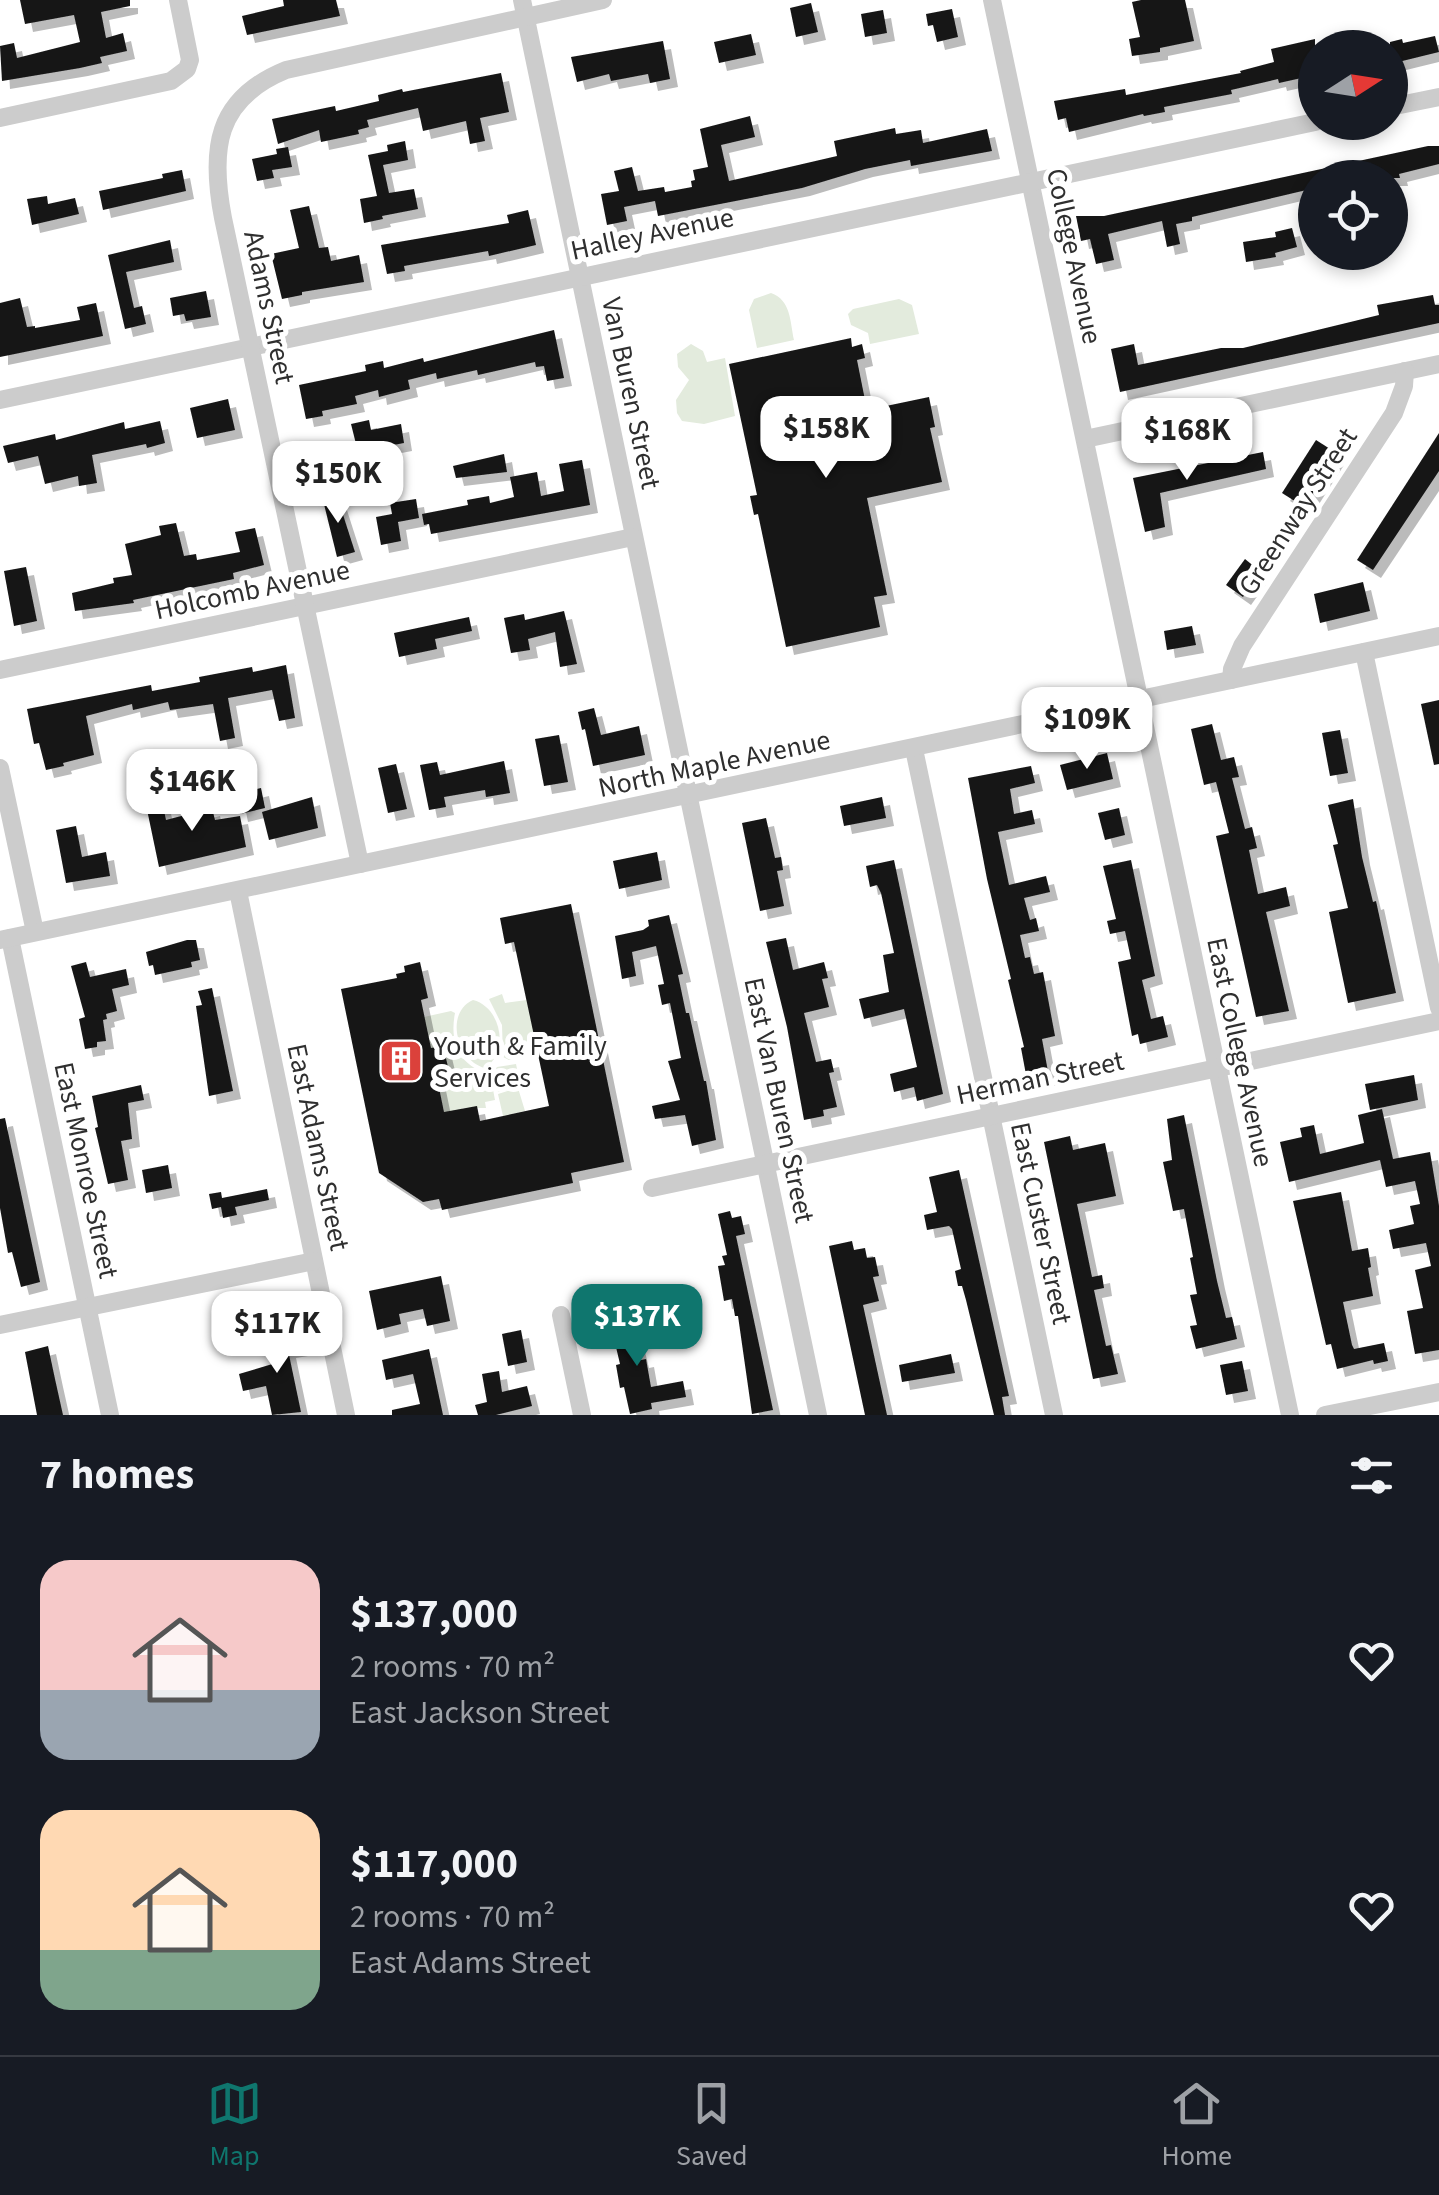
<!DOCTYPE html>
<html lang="en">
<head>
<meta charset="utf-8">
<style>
	:root { --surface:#171b24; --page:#242831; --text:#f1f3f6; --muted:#9ea1a6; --line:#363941; --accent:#0f766e }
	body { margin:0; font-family:"Source Sans 3",sans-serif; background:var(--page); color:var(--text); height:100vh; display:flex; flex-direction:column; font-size:38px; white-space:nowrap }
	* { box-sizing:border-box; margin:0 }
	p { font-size:32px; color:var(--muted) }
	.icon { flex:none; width:55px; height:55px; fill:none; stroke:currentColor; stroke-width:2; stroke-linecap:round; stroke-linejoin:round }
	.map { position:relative; height:1415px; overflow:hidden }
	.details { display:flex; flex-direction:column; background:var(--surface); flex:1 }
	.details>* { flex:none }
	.needle { width:65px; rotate:78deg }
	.controls { position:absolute; left:1298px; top:30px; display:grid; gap:20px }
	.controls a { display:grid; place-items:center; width:110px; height:110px; border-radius:50%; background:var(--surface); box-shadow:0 5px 15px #0003; font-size:50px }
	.price { position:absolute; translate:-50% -85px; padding:0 22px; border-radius:20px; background:#fff; color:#222; font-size:32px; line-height:65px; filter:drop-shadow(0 2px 5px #0008) }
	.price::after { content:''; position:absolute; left:50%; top:60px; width:30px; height:22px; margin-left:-15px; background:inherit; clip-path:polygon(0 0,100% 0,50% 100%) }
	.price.current { background:var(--accent); color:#fff }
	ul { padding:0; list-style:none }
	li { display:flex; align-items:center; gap:30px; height:250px; padding:0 40px }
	li span { display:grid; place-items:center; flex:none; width:280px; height:200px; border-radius:30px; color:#555 }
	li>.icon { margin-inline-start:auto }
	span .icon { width:120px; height:120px; fill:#fffc; stroke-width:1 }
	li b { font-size:42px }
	h2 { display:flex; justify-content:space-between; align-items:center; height:120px; padding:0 40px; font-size:42px }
	.dock { display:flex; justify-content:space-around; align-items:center; height:140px; border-top:2px solid var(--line); background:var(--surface); font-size:28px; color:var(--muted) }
	.dock a { display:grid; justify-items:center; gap:5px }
	.dock .current { color:var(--accent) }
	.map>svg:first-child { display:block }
	.green { fill:#e3ebdd }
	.building { fill:#161616; filter:url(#shadow) }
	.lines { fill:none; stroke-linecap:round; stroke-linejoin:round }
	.minor { stroke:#ccc; stroke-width:18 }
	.labels { text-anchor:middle; stroke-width:10; stroke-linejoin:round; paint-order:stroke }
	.street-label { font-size:28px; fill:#2f2f2f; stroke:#fff }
	.poi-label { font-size:28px; fill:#2f2f2f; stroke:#fff; text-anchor:start }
</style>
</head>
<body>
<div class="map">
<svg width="1439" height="1415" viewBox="0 0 1439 1415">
	<defs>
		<filter id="shadow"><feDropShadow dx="8" dy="8" stdDeviation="0" flood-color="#0004"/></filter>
	</defs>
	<rect width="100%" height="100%" fill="#fff"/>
	<g class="green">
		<path d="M771 293C791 300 790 321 794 340L757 348 749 310 754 299Z"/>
		<polygon points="899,299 912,305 919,334 870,344 868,333 851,325 848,314 853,309"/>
		<polygon points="691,344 703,351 707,362 725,358 735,416 704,424 682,421 677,413 676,400 689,380 678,367 677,354"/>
		<polygon points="502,994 505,1003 527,1000 538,1052 509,1060 503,1057 502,1025 489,999"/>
		<path d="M473 1000C501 1007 510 1052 485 1068 457 1061 444 1013 473 1000Z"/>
		<path d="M451 1011 455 1013C449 1043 460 1067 490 1074L495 1100 485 1102 486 1108H464L445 1117 436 1073 448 1070 443 1046 431 1049 424 1017Z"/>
		<polygon points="516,1064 521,1088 518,1088 525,1111 503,1116 498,1094 517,1088 498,1092 493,1072 497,1067"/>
	</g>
	<g class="building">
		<polygon points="20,0 130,0 130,6 101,12 106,38 123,33 127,51 100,57 102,63 80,68 2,81 0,46 14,43 17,58 80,42 74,15 25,24"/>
		<polygon points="283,0 336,0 340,16 247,35 242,16 284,6"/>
		<polygon points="1141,0 1185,0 1194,41 1160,48 1160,52 1132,56 1129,39 1140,37 1132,2"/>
		<polygon points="811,3 818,32 796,37 790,8"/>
		<polygon points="952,9 958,37 937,42 933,25 928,26 926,14"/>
		<polygon points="883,10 887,33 865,37 861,14"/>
		<polygon points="751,34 756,55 719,63 714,42"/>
		<polygon points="1435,36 1439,52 1390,64 1390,42 1402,39 1403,43"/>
		<polygon points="1315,39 1315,75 1279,83 1278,79 1231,90 1232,94 1164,107 1165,112 1144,116 1143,114 1069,132 1066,118 1058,120 1054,101 1125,89 1126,95 1241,73 1240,71 1274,62 1271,49"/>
		<polygon points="663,41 670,79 650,83 648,74 611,81 609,74 577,82 571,57"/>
		<polygon points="501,73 509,112 480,118 485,141 470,144 466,121 423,131 418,108 367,120 369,127 358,130 359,134 321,142 319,130 278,144 272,119 335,106 336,111 379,101 378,95 402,89 403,92"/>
		<polygon points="750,116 755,137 721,145 729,181 837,156 834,141 895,128 896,134 921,130 923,143 987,129 992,151 911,166 910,160 865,169 802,188 658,216 655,201 624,207 627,221 607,225 601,194 619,191 614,171 632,167 638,191 664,187 665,192 692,187 691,181 695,180 693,170 708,167 700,129"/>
		<polygon points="405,141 408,160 383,165 389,193 414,189 418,209 382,216 383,219 364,223 360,199 377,196 368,155 388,151 387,145"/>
		<polygon points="1428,146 1439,146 1439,164 1399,174 1400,178 1315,178 1315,188 1192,217 1192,221 1176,224 1180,244 1167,247 1162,221 1108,234 1114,260 1096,264 1090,239 1081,241 1076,216 1104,216"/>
		<polygon points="288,147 292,167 272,170 274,178 257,181 252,159 277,154 276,149"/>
		<polygon points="182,170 186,191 103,210 99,191 163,178 162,174"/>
		<polygon points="47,196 48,204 75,198 79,214 32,225 27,199"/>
		<polygon points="309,206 319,248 328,247 331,261 359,255 364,282 302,292 302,295 282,299 271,254 299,248 290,210"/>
		<polygon points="528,210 536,245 489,256 488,251 404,266 405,271 387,274 381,245 509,223 507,215"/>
		<polygon points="1292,228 1297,247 1275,253 1276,257 1246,262 1243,242 1276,237 1275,232"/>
		<polygon points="170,240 174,262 126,272 134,308 142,306 146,324 125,329 108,255"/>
		<polygon points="206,291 211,317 186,321 184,314 173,316 170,298"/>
		<polygon points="1433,295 1435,305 1439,305 1439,323 1120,392 1111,349 1134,344 1138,365 1221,348 1243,348 1379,315 1377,305"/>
		<polygon points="20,298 27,327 35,326 35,328 80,320 77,307 96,303 103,336 0,357 0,303"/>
		<polygon points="554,330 564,378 547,381 544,366 536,367 535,362 478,375 477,370 437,379 436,373 408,380 410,389 379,397 378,390 355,396 357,404 322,411 323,416 306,419 299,385 366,371 365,365 383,361 384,368 423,358 424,362"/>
		<polygon points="851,338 852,347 862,344 865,358 857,360 867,410 929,397 935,427 930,428 942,482 867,498 887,595 874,597 880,627 786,647 758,514 754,515 750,496 757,495 729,364"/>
		<polygon points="228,399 235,430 197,438 190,408"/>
		<polygon points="369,420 371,430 401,424 404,443 383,447 382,443 357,448 351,424"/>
		<polygon points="160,421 165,443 147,448 146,444 92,455 97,483 79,486 78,476 45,484 38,456 8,463 3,446 55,434 56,440 124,422 125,429"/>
		<polygon points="1439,433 1439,471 1373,570 1357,560"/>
		<polygon points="1316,440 1338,454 1304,507 1282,493"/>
		<polygon points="1263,452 1266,469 1160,493 1165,527 1145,532 1133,478"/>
		<polygon points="504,454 507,472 456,478 453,466"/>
		<polygon points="582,460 590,505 431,534 429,524 424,525 422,514 468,505 467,500 489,496 490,503 514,497 510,477 537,472 541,496 564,491 559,464"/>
		<polygon points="336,493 355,552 337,557 322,496"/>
		<polygon points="416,499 419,518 398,522 401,541 381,545 376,517 392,514 390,503"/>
		<polygon points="176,523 184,556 196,554 197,560 240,552 235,532 255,528 264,565 233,573 234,579 133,600 134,603 75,611 72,593 114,583 113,578 132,575 125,544 161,535 159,526"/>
		<polygon points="1245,559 1261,572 1243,597 1226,585"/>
		<polygon points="26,567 37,621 14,626 4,571"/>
		<polygon points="1363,582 1370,611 1320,623 1314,594"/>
		<polygon points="564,611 577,664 560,667 555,632 528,639 530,650 511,653 504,618 524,614 525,620"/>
		<polygon points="469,617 472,631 435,639 437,649 399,657 394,633"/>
		<polygon points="1192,626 1196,645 1167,650 1164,631"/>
		<polygon points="286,665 295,718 279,721 272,690 228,698 235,738 220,741 213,704 170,710 168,702 133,710 132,704 86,716 94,755 63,763 64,766 46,770 39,743 34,744 27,709 151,685 152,691 200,682 199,677 252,667 253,672"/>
		<polygon points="1439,700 1439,764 1434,765 1421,704"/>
		<polygon points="594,708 601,735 639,726 645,755 593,766 585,729 582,730 578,712"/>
		<polygon points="1212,724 1221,760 1234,757 1239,777 1232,778 1245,829 1252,827 1257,848 1249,850 1258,894 1286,887 1290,906 1266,912 1289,1011 1256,1017 1216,836 1229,833 1216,782 1204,785 1191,729"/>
		<polygon points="1340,730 1348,773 1330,776 1322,733"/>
		<polygon points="559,735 568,782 544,786 535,739"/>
		<polygon points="1107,753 1113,779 1067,790 1060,765"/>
		<polygon points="504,761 510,793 486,797 485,790 444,797 446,807 429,810 420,765 437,762 440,775"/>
		<polygon points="396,764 407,809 388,813 378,768"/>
		<polygon points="1031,766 1035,783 1010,789 1014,814 1032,810 1035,824 998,832 1009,885 1046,876 1050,892 1024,898 1030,920 1036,918 1039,931 1020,935 1025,958 1030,957 1034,974 1043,972 1055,1036 1042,1039 1049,1077 1027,1080 1021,1048 1024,1047 1008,980 1011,979 987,879 968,778"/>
		<polygon points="261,788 265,808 240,814 236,794"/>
		<polygon points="161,796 166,820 212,808 215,820 240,816 246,847 159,867 145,800"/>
		<polygon points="312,797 318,828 269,840 262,812"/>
		<polygon points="882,797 886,818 844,826 840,806"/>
		<polygon points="1353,799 1362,857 1373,902 1376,901 1396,993 1348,1003 1329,912 1348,908 1333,845 1338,844 1328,805"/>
		<polygon points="1119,808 1125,835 1105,840 1098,813"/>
		<polygon points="766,818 775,858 781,857 783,870 777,871 784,906 760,911 742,823"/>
		<polygon points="76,826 82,857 106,852 110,876 66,883 56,830"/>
		<polygon points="657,852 662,880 619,889 613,861"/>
		<polygon points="894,860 943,1094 917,1101 914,1087 894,1092 890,1074 917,1067 904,1009 864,1019 859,999 889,992 883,955 894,953 890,934 881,893 877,885 870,887 866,866"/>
		<polygon points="1131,860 1155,976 1142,980 1151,1019 1163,1016 1168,1037 1140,1044 1138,1034 1132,1036 1118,962 1131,959 1125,931 1110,934 1107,921 1116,919 1103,866"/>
		<polygon points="571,904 624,1162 571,1173 573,1183 442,1210 439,1199 423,1202 379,1173 341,989 397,978 396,974 405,972 404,966 420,962 428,998 421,1000 431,1048 443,1046 449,1071 436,1073 444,1112 477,1106 480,1121 549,1106 514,942 505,944 500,918"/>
		<polygon points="669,915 683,974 678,975 686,1013 689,1013 704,1081 706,1081 716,1140 692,1146 685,1115 655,1119 652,1106 680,1100 668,1061 681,1058 670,1003 662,1005 658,985 664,984 656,946 632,952 636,976 622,979 615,936 643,930 649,926 648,920"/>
		<polygon points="786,938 793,970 824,962 828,978 822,979 829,1007 804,1013 816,1062 831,1059 834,1072 829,1073 837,1107 823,1110 824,1116 804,1120 787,1027 766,942"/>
		<polygon points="187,940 196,940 200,960 191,962 192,967 155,975 153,965 149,966 146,952"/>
		<polygon points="86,962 90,977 126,969 129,985 112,989 117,1011 106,1014 107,1019 103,1020 106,1041 97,1042 97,1047 85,1049 79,1019 85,1017 71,966"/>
		<polygon points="212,988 233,1091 209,1096 196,1006 202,1005 198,991"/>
		<polygon points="1414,1075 1418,1100 1370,1110 1365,1084"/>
		<polygon points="141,1085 144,1100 128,1103 132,1139 121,1141 128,1180 108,1184 95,1128 98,1127 92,1096"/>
		<polygon points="1382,1109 1393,1159 1430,1152 1439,1206 1439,1350 1415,1354 1407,1311 1423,1308 1415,1270 1431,1266 1426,1243 1393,1249 1389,1230 1414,1224 1410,1206 1420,1204 1415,1181 1386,1187 1380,1160 1289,1182 1280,1142 1302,1137 1300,1128 1314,1125 1320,1154 1364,1143 1358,1115"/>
		<polygon points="1184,1115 1217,1281 1226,1318 1232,1317 1237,1339 1196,1349 1190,1326 1197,1325 1190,1295 1197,1294 1190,1258 1193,1257 1184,1209 1173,1211 1163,1162 1172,1160 1167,1119"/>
		<polygon points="5,1118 40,1282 21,1287 12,1252 8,1253 0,1208 0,1119"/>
		<polygon points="1070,1136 1073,1150 1105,1143 1116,1196 1077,1204 1092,1277 1102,1275 1104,1288 1094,1290 1106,1346 1111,1345 1118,1374 1093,1379 1044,1142"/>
		<polygon points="168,1165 172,1188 146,1193 142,1170"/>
		<polygon points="959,1170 1009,1396 1002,1397 1005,1415 994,1415 966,1300 962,1286 958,1286 955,1271 961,1269 952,1229 949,1226 927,1230 924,1215 937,1212 929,1177"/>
		<polygon points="267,1189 269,1200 235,1207 237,1215 223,1218 221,1207 212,1209 209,1194 221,1192 222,1198"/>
		<polygon points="1341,1192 1352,1251 1368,1248 1371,1267 1368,1268 1373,1296 1343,1302 1352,1345 1354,1349 1384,1343 1388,1361 1374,1364 1373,1360 1337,1369 1331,1344 1326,1345 1293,1201"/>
		<polygon points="730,1211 732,1218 741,1216 745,1234 736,1236 773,1410 752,1414 738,1316 735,1316 732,1299 724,1301 718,1266 725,1265 722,1256 727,1255 718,1214"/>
		<polygon points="852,1241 854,1250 865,1248 867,1258 875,1257 879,1276 873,1277 879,1301 863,1305 887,1415 865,1415 829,1246"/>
		<polygon points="441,1276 450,1321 427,1326 423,1309 399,1314 401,1324 377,1330 369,1291"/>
		<polygon points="273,1307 278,1326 241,1335 236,1315"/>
		<polygon points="628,1308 641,1360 646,1359 651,1387 683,1381 686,1397 651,1403 652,1409 630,1414 624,1387 620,1388 616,1365 620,1364 608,1313"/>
		<polygon points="296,1328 300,1348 288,1350 301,1412 272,1415 266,1386 243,1391 239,1374 279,1362 272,1333"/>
		<polygon points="521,1330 527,1362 508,1366 502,1334"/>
		<polygon points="48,1346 55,1379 63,1415 37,1415 25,1352"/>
		<polygon points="429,1349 443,1415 392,1415 392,1410 420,1404 413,1374 386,1380 382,1360"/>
		<polygon points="951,1354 955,1373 902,1382 899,1365"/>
		<polygon points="1242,1361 1248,1391 1226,1395 1220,1365"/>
		<polygon points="499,1371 502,1392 527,1386 532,1406 496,1415 478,1415 475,1405 487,1402 482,1374"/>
	</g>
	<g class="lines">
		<g class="minor">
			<polyline points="522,0 818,1415"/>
			<polyline points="992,0 1290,1415"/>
			<polyline points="1390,107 1439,97"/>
			<polyline points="0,118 171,81 187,69 190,60 178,0"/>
			<polyline points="0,400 1315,122"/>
			<polyline points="1085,439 1439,364"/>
			<polyline points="1364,652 1439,1008"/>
			<polyline points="0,670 633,537"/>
			<polyline points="1231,680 1232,669 1242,646 1394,413 1404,386 1405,371"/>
			<polyline points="914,749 1054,1415"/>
			<polyline points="0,768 35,932"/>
			<path d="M360 864 223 218C210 150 215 99 286 70L603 0"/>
			<polyline points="238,891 346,1415"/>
			<polyline points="10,938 110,1415"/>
			<polyline points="0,940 1439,636"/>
			<polyline points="652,1188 1439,1021"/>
			<polyline points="561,1315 582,1415"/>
			<polyline points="0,1325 314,1261"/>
			<polyline points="1325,1415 1439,1392"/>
		</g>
	</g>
	<defs>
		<symbol id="building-square" viewBox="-11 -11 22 22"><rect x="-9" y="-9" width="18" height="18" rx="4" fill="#db413b" stroke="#fff"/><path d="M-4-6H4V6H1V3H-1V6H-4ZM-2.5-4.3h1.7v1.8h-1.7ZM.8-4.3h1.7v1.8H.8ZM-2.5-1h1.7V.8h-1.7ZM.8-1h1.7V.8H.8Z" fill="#fff"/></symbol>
	</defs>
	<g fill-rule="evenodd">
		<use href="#building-square" x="376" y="1036" width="50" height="50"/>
	</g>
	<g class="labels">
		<g class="street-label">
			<text transform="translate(652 233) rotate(-12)" y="10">Halley Avenue</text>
			<text transform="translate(1075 256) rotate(78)" y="10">College Avenue</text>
			<text transform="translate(270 307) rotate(78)" y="10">Adams Street</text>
			<text transform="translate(632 393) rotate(78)" y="10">Van Buren Street</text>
			<text transform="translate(1297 511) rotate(-57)" y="10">Greenway Street</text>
			<text transform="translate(252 589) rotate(-12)" y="10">Holcomb Avenue</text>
			<text transform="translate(714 763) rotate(-12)" y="10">North Maple Avenue</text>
			<text transform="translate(1241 1052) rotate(78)" y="10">East College Avenue</text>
			<text transform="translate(1040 1077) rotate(-12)" y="10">Herman Street</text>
			<text transform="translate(780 1100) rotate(78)" y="10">East Van Buren Street</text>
			<text transform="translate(319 1147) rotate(78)" y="10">East Adams Street</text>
			<text transform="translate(87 1170) rotate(78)" y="10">East Monroe Street</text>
			<text transform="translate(1042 1223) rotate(78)" y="10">East Custer Street</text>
		</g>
		<g class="poi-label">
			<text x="434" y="1055">Youth &amp; Family<tspan x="434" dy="32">Services</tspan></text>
		</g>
	</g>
</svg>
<div class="controls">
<a><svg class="needle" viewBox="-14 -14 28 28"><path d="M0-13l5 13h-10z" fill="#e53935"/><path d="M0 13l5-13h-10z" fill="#9ea1a6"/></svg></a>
<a><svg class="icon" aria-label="locate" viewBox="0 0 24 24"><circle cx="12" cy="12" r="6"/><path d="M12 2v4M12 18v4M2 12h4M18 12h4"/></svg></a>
</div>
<b class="price" style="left:826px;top:481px">$158K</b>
<b class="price" style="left:1187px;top:483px">$168K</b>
<b class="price" style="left:338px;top:526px">$150K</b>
<b class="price" style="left:1087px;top:772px">$109K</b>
<b class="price" style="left:192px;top:834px">$146K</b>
<b class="price current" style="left:637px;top:1369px">$137K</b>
<b class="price" style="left:277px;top:1376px">$117K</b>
</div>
<section class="details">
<h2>7 homes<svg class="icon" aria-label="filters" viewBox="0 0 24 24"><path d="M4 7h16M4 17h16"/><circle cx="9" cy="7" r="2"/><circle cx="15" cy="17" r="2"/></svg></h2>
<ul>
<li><span style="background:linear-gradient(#f6c9c9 65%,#9aa5b1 0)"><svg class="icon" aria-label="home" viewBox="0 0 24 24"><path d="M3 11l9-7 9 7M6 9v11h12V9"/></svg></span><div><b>$137,000</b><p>2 rooms · 70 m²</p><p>East Jackson Street</p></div><svg class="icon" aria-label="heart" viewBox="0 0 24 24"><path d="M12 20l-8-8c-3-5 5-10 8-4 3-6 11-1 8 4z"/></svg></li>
<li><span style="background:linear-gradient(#ffd9b3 70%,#7fa58c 0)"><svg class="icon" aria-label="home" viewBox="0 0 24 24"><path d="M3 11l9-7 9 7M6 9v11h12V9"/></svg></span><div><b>$117,000</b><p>2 rooms · 70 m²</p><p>East Adams Street</p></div><svg class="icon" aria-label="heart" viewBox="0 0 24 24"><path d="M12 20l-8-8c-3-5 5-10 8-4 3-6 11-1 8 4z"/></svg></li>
</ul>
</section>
<nav class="dock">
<a class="current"><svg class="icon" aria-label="map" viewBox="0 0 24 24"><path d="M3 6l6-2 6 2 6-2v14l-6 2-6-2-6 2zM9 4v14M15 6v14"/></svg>Map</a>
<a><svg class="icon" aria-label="saved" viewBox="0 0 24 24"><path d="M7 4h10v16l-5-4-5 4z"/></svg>Saved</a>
<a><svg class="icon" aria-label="home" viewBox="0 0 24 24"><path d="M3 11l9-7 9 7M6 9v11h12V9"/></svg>Home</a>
</nav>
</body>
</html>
